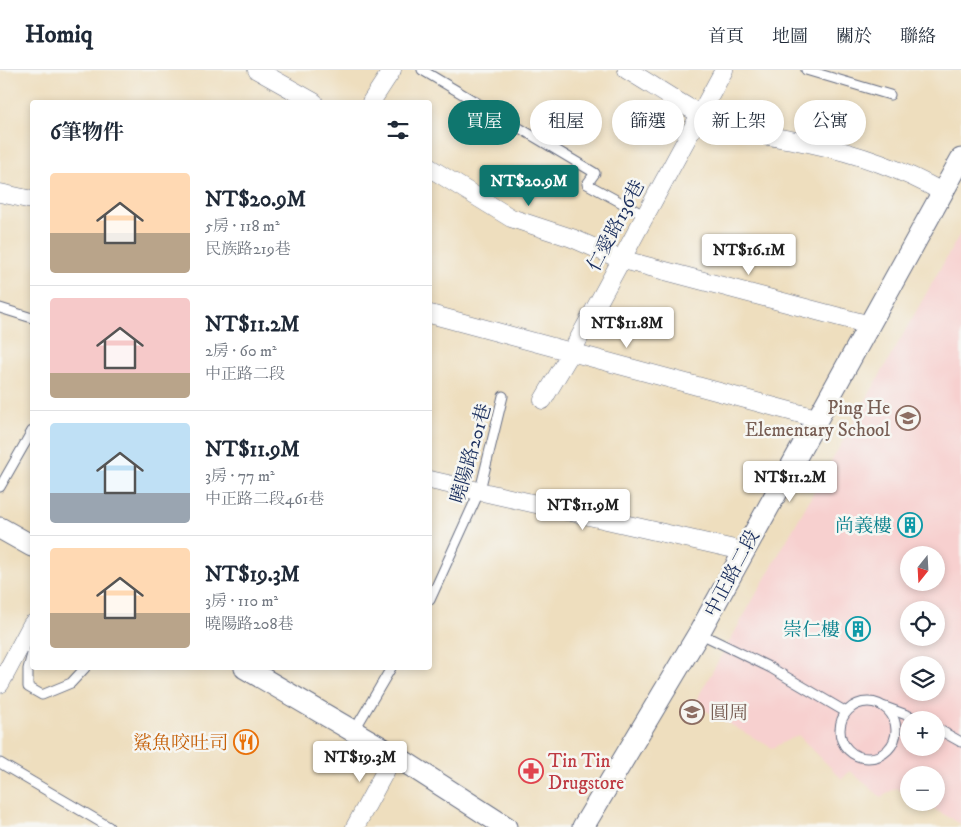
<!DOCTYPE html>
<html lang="zh-TW">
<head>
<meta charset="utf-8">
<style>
	:root { --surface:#fff; --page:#f6f6f7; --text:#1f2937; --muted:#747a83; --line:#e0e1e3; --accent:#0f766e }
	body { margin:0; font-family:"IM FELL DW Pica","Noto Serif TC",serif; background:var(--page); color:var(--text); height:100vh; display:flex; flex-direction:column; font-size:19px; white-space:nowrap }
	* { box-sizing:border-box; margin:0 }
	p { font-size:16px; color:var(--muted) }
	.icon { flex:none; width:28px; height:28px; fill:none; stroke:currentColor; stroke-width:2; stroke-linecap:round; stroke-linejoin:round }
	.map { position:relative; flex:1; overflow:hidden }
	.panel { position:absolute; left:30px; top:30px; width:402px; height:570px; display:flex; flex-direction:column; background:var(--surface); border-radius:5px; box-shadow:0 2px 8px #0003 }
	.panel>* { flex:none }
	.banner { position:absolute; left:448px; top:30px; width:438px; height:45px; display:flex; gap:10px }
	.needle { width:32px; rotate:198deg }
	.buttons { position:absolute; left:900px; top:476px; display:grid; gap:10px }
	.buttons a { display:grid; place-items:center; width:45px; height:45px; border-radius:50%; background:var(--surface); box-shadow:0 2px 8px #0003; font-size:25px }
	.price { position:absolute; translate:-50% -42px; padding:0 11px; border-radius:5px; background:#fff; color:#222; font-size:16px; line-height:32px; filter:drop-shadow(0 1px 2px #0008) }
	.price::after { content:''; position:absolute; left:50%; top:30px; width:15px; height:11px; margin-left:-8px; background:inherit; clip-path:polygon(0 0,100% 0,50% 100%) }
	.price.selected { background:var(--accent); color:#fff }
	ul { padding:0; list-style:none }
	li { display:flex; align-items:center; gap:15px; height:125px; padding:0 20px }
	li+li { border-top:1px solid var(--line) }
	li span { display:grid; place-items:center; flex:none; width:140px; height:100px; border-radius:5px; color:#555 }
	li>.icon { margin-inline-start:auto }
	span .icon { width:60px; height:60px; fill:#fffc; stroke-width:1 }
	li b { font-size:21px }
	h2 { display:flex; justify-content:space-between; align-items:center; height:60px; padding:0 20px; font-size:21px }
	.chip { padding:0 18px; border-radius:22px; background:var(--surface); box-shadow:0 2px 8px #0003; font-size:18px; line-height:45px }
	.chip.selected { background:var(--accent); color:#fff }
	header { display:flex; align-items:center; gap:30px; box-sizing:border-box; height:70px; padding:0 25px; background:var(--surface); border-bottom:1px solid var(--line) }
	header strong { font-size:24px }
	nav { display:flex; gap:28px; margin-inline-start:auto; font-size:18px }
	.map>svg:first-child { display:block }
	.built { fill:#f7d0cf; fill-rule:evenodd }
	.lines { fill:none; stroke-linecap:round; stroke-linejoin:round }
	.service-casing { stroke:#656c80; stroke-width:11 }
	.minor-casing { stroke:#656c80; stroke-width:19 }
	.tertiary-casing { stroke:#656c80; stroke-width:23 }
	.service { stroke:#fff; stroke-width:9 }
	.minor { stroke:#fff; stroke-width:18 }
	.tertiary { stroke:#fff; stroke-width:21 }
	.labels { text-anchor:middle; stroke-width:5; stroke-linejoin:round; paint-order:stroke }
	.street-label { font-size:19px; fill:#1b2f5e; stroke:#f6f6f2 }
	.education-label { font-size:19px; fill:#785e54; stroke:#f6f6f2; text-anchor:end }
	.culture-label { font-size:19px; fill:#0d838f; stroke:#f6f6f2; text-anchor:end }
	.food-label { font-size:19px; fill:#c56008; stroke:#f6f6f2; text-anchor:end }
	.health-label { font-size:19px; fill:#be3a42; stroke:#f6f6f2; text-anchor:start }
</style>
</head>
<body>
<header>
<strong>Homiq</strong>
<nav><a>首頁</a><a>地圖</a><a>關於</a><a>聯絡</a></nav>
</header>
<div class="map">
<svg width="961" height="757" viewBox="0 0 961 757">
	<rect width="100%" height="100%" fill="#f6f6f2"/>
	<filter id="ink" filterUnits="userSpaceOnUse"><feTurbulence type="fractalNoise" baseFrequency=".02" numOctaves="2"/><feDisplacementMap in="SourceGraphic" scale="10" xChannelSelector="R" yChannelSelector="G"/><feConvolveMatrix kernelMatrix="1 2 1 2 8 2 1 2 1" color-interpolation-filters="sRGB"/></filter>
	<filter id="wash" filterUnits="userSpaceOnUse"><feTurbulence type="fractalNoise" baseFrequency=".0096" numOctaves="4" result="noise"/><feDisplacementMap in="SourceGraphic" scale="20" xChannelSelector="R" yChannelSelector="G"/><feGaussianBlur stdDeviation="1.12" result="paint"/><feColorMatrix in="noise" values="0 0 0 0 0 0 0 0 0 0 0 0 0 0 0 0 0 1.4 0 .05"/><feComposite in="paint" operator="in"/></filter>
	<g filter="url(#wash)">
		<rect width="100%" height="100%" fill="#eedebe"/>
		<path class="built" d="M961 162V754L923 733 936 732V705H909V725L896 718 881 727 850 701 842 709 798 665 772 678 694 634ZM909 485H936V512H909ZM909 540H936V568H909ZM909 595H936V622H909ZM909 650H936V678H909Z"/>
	</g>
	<g filter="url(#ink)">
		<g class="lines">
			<defs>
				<g id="service">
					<polyline points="422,0 595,103 587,114 644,145"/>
					<polyline points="806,0 890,25"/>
					<polyline points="0,238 32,248"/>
					<polyline points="0,417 32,361"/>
					<polyline points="430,530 480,420 503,326"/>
					<polyline points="699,563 771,598 846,642"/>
					<polyline points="32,584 28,599 28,617 42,625 71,613 85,598"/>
					<circle cx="868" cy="660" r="28"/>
					<polyline points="885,637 920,650"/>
					<polyline points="936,658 961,672"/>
					<polyline points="354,661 391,598"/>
					<polyline points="0,693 109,757"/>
				</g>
				<g id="minor">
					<polyline points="257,0 314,32"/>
					<path d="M627 0C658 18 689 41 722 54 750 65 779 67 808 73 855 83 900 98 942 122"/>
					<polyline points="371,32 392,0"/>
					<polyline points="430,98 511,148 572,168 620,189 870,255"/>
					<polyline points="0,123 32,130"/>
					<polyline points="430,244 816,348"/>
					<polyline points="543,330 572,281 724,0"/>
					<polyline points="430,410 743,481"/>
					<polyline points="0,614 32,554"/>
					<polyline points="355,757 394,685"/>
				</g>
				<g id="tertiary">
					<polyline points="0,458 32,476"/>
					<polyline points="245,598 394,685 506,757"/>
					<polyline points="583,757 699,563 961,89"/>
				</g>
			</defs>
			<use href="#service" class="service-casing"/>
			<use href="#minor" class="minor-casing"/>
			<use href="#tertiary" class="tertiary-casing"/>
			<use href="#service" class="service"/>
			<use href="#minor" class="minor"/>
			<use href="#tertiary" class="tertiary"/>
		</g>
	</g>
	<defs>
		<symbol id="school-ring" viewBox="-11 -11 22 22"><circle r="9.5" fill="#f6f6f2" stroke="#8d6e63" stroke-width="1.5"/><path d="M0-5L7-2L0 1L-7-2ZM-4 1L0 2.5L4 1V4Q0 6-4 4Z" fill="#8d6e63"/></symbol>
		<symbol id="building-ring" viewBox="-11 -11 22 22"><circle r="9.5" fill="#f6f6f2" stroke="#0f9aa8" stroke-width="1.5"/><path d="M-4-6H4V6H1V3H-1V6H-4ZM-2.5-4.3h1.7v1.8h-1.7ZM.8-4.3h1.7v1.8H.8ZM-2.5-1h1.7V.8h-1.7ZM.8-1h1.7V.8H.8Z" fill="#0f9aa8"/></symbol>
		<symbol id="restaurant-ring" viewBox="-11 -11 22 22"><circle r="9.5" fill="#f6f6f2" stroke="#e8710a" stroke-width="1.5"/><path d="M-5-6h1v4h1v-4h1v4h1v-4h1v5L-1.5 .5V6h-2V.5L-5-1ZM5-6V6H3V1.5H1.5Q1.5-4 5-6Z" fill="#e8710a"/></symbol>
		<symbol id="pharmacy-ring" viewBox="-11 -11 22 22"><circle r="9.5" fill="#f6f6f2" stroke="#e0444e" stroke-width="1.5"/><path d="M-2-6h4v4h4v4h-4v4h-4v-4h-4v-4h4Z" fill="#e0444e"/></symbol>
	</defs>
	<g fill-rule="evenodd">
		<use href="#school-ring" x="894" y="334" width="28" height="28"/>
		<use href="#building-ring" x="896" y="441" width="28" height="28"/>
		<use href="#building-ring" x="844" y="545" width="28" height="28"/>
		<use href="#school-ring" x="678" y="628" width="28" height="28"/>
		<use href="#restaurant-ring" x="232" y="658" width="28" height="28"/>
		<use href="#pharmacy-ring" x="517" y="687" width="28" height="28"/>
	</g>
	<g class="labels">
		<g class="street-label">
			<text transform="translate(615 155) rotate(-62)" y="7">仁愛路136巷</text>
			<text transform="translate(470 383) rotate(-74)" y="7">曉陽路201巷</text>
			<text transform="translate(731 503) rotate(-62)" y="7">中正路二段</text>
		</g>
		<g class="education-label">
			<text x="890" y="344">Ping He<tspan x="890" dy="22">Elementary School</tspan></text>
			<text x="710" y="649" text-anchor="start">圓周</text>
		</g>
		<g class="culture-label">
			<text x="892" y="462">尚義樓</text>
			<text x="840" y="566">崇仁樓</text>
		</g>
		<g class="food-label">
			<text x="228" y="679">鯊魚咬吐司</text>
		</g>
		<g class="health-label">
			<text x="548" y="697">Tin Tin<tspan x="548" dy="22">Drugstore</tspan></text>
		</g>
	</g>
</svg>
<div class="buttons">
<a><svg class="needle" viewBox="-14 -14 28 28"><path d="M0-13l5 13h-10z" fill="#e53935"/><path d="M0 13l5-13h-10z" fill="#747a83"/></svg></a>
<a><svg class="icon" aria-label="locate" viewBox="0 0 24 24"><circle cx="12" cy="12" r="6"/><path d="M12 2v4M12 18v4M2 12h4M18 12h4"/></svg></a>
<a><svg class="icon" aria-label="layers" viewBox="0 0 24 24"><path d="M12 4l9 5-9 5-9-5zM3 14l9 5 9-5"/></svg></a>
<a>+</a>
<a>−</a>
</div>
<b class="price selected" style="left:529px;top:137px">NT$20.9M</b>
<b class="price" style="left:749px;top:206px">NT$16.1M</b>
<b class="price" style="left:627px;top:279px">NT$11.8M</b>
<b class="price" style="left:790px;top:433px">NT$11.2M</b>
<b class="price" style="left:583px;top:461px">NT$11.9M</b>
<b class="price" style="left:360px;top:713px">NT$19.3M</b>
<div class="banner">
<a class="chip selected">買屋</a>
<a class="chip">租屋</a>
<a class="chip">篩選</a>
<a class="chip">新上架</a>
<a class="chip">公寓</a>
</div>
<section class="panel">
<h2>6筆物件<svg class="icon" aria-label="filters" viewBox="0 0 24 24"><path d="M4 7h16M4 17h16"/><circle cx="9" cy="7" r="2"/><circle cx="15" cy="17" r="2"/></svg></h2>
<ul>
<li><span style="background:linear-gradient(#ffd9b3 60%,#b9a48a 0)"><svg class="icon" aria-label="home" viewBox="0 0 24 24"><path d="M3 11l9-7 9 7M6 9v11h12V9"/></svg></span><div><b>NT$20.9M</b><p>5房 · 118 m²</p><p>民族路219巷</p></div></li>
<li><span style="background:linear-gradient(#f6c9c9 75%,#b9a48a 0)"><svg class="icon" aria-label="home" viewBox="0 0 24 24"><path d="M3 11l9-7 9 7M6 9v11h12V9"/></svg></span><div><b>NT$11.2M</b><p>2房 · 60 m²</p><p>中正路二段</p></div></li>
<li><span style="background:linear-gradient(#bfe0f5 70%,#9aa5b1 0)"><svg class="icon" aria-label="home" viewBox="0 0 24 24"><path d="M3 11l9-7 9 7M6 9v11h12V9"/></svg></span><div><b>NT$11.9M</b><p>3房 · 77 m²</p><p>中正路二段461巷</p></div></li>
<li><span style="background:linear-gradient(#ffd9b3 65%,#b9a48a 0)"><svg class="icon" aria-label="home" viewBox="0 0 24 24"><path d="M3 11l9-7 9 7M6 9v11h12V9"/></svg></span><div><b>NT$19.3M</b><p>3房 · 110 m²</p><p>曉陽路208巷</p></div></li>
</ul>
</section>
</div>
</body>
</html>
